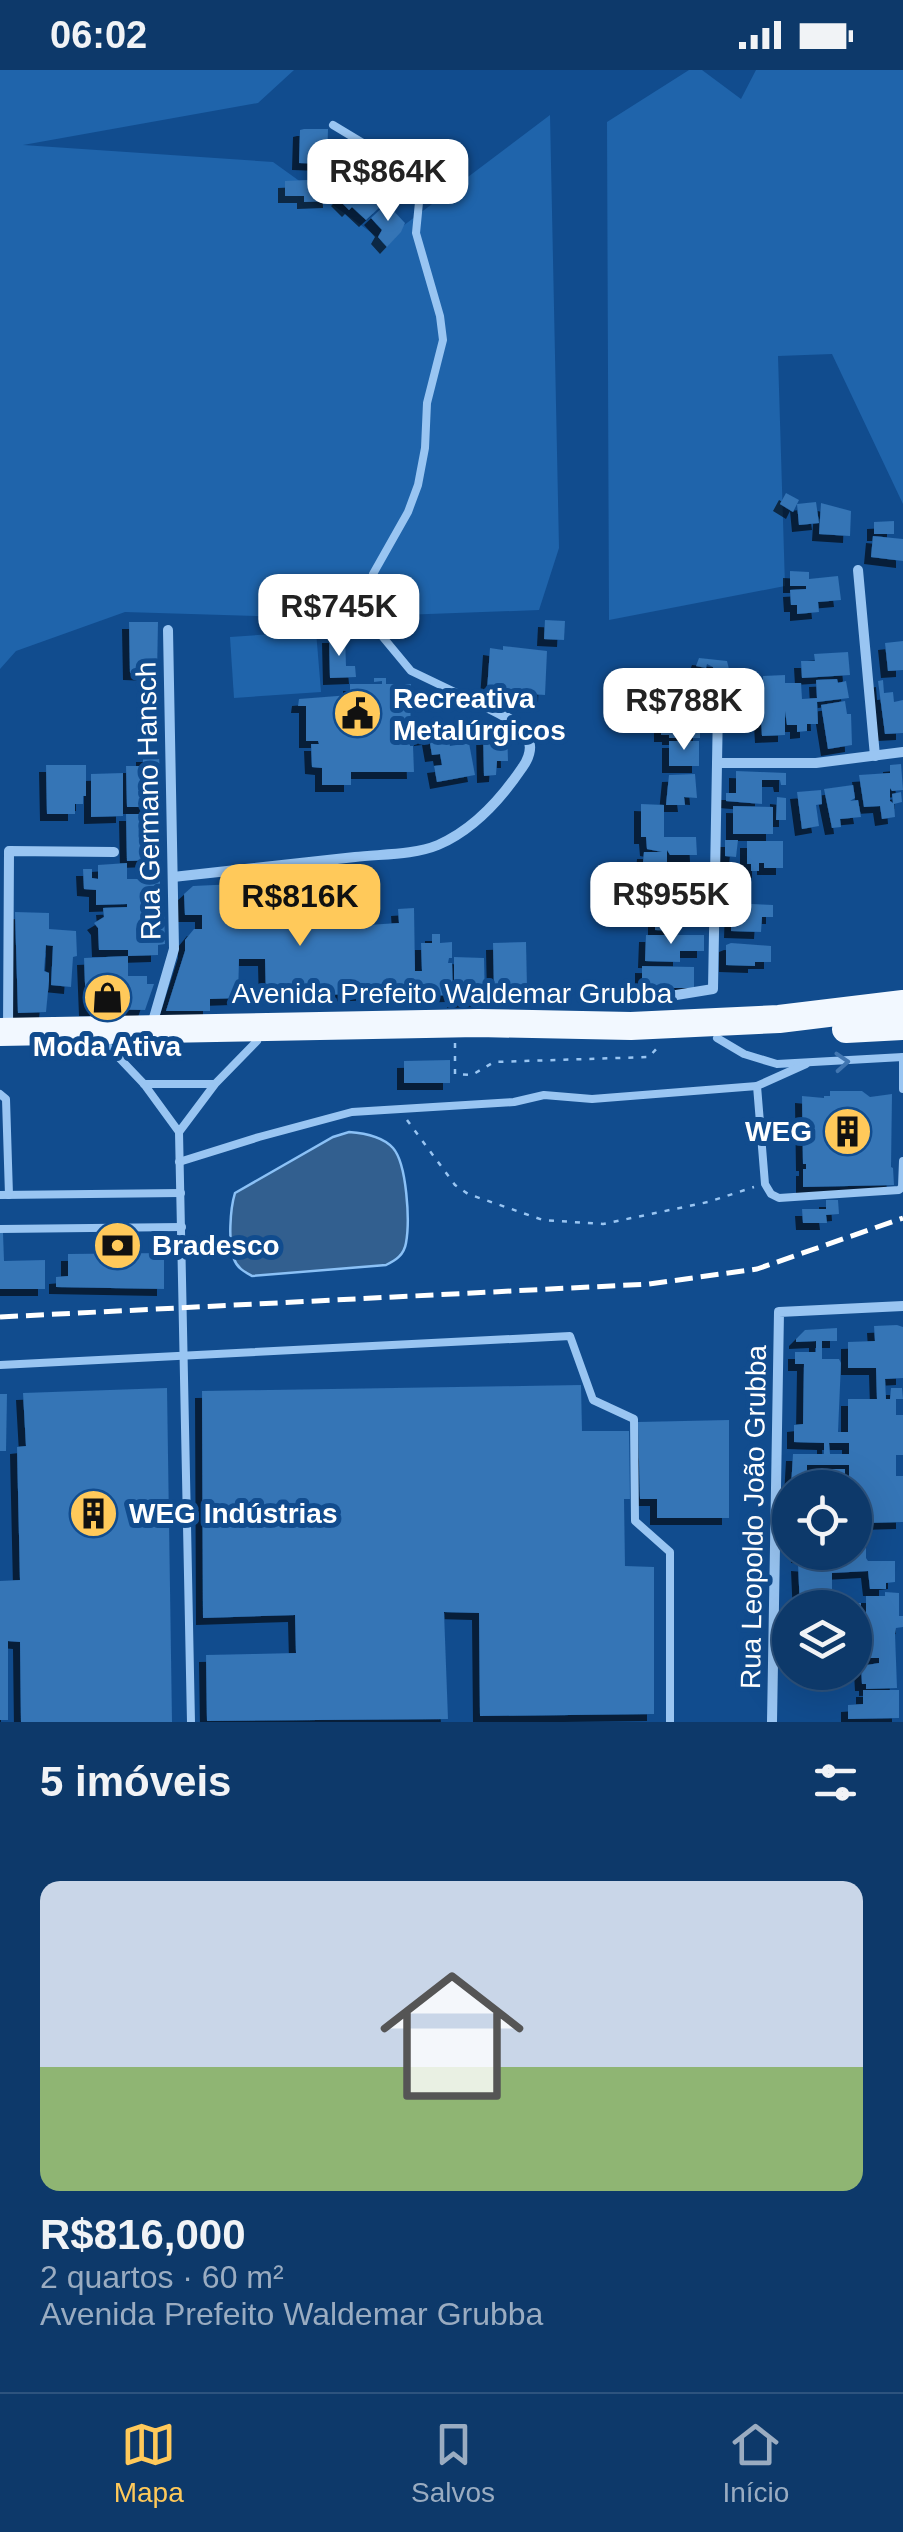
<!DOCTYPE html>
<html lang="pt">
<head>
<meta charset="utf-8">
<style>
	:root { --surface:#0d396a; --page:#164070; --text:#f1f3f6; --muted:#9aacc1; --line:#2d537e; --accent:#ffc95a }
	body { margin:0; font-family:Arial,sans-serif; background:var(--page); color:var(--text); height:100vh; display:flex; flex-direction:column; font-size:38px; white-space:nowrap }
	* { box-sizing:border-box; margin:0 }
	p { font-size:32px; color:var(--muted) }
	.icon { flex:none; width:55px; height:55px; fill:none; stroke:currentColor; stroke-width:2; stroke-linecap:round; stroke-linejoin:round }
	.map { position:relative; height:1652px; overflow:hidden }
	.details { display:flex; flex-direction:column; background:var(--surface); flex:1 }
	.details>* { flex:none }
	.fabs { position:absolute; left:772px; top:1400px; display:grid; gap:20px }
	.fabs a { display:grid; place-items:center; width:100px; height:100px; border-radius:50%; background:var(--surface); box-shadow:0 10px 40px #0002,0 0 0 2px var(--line); font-size:50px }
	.price { position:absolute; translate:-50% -85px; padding:0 22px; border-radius:20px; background:#fff; color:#222; font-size:32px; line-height:65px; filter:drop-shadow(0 2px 5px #0008) }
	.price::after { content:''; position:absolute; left:50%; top:60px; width:30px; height:22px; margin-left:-15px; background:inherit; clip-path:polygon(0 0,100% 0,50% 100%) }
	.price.selected { background:var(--accent); color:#111 }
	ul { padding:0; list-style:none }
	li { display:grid; align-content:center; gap:20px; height:530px; padding:0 40px }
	li span { display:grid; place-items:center; height:310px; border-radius:20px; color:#555 }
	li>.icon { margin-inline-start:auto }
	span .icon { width:180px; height:180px; fill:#fffc; stroke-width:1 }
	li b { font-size:42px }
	h2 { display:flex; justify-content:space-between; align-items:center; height:120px; padding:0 40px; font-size:42px }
	.status { display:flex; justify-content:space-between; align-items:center; height:70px; padding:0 50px; background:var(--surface); direction:ltr }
	.status svg { height:28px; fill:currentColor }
	.menu { display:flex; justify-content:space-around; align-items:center; height:140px; border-top:2px solid var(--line); background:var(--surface); font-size:28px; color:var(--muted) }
	.menu a { display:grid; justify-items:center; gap:5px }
	.menu .selected { color:var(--accent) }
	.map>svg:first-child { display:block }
	.green { fill:#1f64ab }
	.water { fill:#325f8f; stroke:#8bc1f6; stroke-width:2.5 }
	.building { fill:#3474b6; fill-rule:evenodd; filter:url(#shadow) }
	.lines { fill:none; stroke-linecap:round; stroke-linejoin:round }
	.path { stroke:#99c5f2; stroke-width:2.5; stroke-dasharray:5 8; stroke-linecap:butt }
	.service { stroke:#99c5f2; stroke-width:8 }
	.minor { stroke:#99c5f2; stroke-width:10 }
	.trunk { stroke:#f2f8ff; stroke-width:28 }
	.rail { stroke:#fff; stroke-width:5; stroke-dasharray:18 8; stroke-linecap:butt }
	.oneway { stroke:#4176b1 }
	.labels { text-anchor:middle; stroke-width:10; stroke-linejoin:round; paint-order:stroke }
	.poi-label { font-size:28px; font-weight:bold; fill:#fff; stroke:#114c8e; text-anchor:start }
	.street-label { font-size:28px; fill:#fff; stroke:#114c8e }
</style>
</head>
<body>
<div class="status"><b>06:02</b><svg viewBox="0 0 49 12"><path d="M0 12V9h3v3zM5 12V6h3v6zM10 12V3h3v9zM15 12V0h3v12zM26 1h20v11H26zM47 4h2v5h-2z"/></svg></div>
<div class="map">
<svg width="903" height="1652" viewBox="0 0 903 1652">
	<defs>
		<filter id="shadow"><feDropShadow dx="-7" dy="7" stdDeviation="0" flood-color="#0009"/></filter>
	</defs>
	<rect width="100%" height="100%" fill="#114c8e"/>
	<g class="green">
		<polygon points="0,0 294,0 258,33 23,75 273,92 383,171 550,45 559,478 539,540 320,548 125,542 16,581 0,599"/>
		<polygon points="689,0 702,0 741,29 756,0 903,0 903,434 832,284 778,286 785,516 609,550 607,52"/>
		<polygon points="316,561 321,622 234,628 230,567"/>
	</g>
	<path class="water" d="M349 1062C364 1063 382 1066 393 1078 407 1094 410 1151 406 1173 404 1185 396 1190 386 1195L252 1206C245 1202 237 1198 234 1189 228 1173 230 1139 235 1123L333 1067Z"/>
	<g class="building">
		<polygon points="304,59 328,59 327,94 299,93 300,60"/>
		<polygon points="363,92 375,102 368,114 382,128 377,134 380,137 366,150 352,137 349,140 338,129 352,115 350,113 355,107 353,104"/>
		<polygon points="329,109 330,131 304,132 304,126 285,126 285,111"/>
		<polygon points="389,131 393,134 390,137 405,153 401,162 387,177 378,167 382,160 371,148"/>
		<polygon points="786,423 799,430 797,434 816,432 819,453 799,455 797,434 793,442 780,434"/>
		<polygon points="821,433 851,441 850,466 819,464"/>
		<polygon points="894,451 894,464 874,464 874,452"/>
		<polygon points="873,466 903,469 903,491 871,487"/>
		<polygon points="790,501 809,502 809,509 838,506 841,530 818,532 819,542 797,544 797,535 791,535 790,520 806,519 806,516 790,516"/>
		<polygon points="545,550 565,551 564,570 544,569"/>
		<polygon points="129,552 158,552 157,604 130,603"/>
		<polygon points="329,566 345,566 346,596 355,596 356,607 330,608"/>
		<polygon points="903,571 903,600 888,601 885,573"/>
		<polygon points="503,576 547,581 545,625 487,621 490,578 503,580"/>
		<polygon points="848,582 850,605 802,608 801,591 815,591 814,584"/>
		<polygon points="699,588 727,591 729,599 723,605 714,603 713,597 707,594 706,598 696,596"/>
		<polygon points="785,605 785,637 785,613 801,613 802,629 817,628 816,610 837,609 838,613 846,611 849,628 817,632 818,654 807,654 807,661 797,662 797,655 787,655 785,641 785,665 762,666 759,614 763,614 763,606"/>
		<polygon points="374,608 386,608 386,614 411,614 410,676 413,676 414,702 351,702 351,715 322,715 322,698 312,697 311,674 319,674 318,671 306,671 306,636 298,636 299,629 350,625 350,614 382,614 382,611 374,612"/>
		<polygon points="883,610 884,623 893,622 894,632 903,630 903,663 885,664 878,611"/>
		<polygon points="845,631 847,644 851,644 852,675 828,679 821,635"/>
		<polygon points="671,636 671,644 692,644 692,655 700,655 700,668 669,668 669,665 661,665 661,645 657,645 657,637"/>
		<polygon points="431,658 433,666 447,663 450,676 469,673 475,705 437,712 434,696 442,695 440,684 432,685 429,668 421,669 419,660"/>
		<polygon points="507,658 508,691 497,691 496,705 484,706 483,659"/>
		<rect x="669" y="671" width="30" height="25"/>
		<polygon points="143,685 159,685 160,709 148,709 149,737 127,737 126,696 143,696"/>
		<polygon points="901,694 903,720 892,721 890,718 890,731 893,733 892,724 901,722 902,732 894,734 895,747 882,749 880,736 864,737 859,705 890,703 890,695"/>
		<polygon points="46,695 86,695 86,726 83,726 83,734 75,734 75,744 47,744"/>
		<polygon points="736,701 786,703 786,715 781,715 780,710 762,710 762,734 726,731 726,723 736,723"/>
		<polygon points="123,703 123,746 91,747 91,704"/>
		<polygon points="695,704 697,728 684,727 685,735 666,735 669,705"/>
		<polygon points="853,715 855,728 850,731 858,730 861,747 840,749 841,757 832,758 824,719"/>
		<polygon points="821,720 822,734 816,735 819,756 802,759 797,722"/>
		<polygon points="777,727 786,728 786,750 776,750"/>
		<polygon points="641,734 664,735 664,767 696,767 697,785 670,785 667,780 667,811 676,811 672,800 696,800 696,833 690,833 691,849 679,843 679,861 655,860 655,847 641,847 641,833 667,833 667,814 641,814 644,782 662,782 647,779 646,767 641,767"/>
		<polygon points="733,736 773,737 773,764 733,764"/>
		<polygon points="126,744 149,744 149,768 154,768 155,790 127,791"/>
		<polygon points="725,770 738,770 736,787 725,786"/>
		<polygon points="747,771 783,771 783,798 764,798 764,793 759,793 759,801 751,801 751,794 747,794"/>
		<polygon points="127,793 127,809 160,809 160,819 148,819 148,839 164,838 165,874 158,875 158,885 128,886 128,880 99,880 98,858 94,853 104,847 103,838 127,837 127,834 96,835 96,820 84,819 83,799 92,799 92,808 98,809 98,795"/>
		<polygon points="236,814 262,814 263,825 326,823 326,838 364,842 367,855 399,853 398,839 414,838 415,901 422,901 421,873 432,873 432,864 440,864 440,873 452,872 452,888 449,888 448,893 452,893 453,925 416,926 416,915 413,916 413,922 405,923 266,926 265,889 239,889 238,928 210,929 210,941 166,941 185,881 185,870 194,859 202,859 202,845 185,845 184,824 193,816"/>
		<polygon points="732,833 773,835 773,847 762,847 761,862 731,861"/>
		<polygon points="15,842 49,843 49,859 76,861 77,886 73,887 71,917 51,915 53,876 46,875 44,901 49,903 49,911 46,942 18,943"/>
		<polygon points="646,865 704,865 704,881 680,881 680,892 645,891"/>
		<polygon points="526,872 527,918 494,918 493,873"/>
		<polygon points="731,873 771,876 771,892 755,892 755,896 726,895 726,875"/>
		<polygon points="128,886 128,906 147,906 147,914 154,914 145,940 86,939 84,888"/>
		<polygon points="454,887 484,888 485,930 454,931"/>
		<polygon points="642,896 694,897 694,918 642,918"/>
		<polygon points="450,990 450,1013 404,1013 404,991"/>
		<polygon points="830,1021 862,1021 870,1027 892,1024 891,1097 893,1098 894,1115 803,1117 803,1099 806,1099 806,1094 803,1094 802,1026 824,1028 824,1026 830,1026"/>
		<polygon points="826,1130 838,1130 839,1144 826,1145 827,1153 803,1153 802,1139 826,1139"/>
		<polygon points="0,1163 3,1163 4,1191 45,1190 45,1219 0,1219"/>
		<polygon points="164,1183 164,1219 56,1217 56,1207 68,1206 68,1184"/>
		<path d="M897 1255 903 1257V1308L885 1309 886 1329H890L891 1318H902L903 1329H896V1345H903V1385H896V1406H903V1452L866 1453V1488L868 1491H895V1512L886 1513V1519H870L868 1501 832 1503V1520H818V1538H800L798 1494 824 1496 823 1488 798 1486V1482H826V1488H835V1482H855V1418H849V1395H807V1418H791L793 1384H824V1373L794 1372V1355L803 1354 804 1294H795V1282H816V1271L796 1272V1269L805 1260 837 1258V1271H822V1289H839L841 1293 838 1362H848V1329H877L876 1298H848V1272L875 1271 874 1256ZM829 1373H849V1384H830Z"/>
		<polygon points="581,1315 582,1361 629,1361 630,1429 624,1429 625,1496 654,1497 654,1644 480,1646 479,1543 444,1542 448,1649 207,1651 206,1585 296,1583 295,1545 203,1548 202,1321"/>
		<polygon points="167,1318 172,1652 21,1652 20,1572 8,1571 8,1650 0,1650 0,1511 20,1510 17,1377 26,1376 23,1323"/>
		<polygon points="0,1324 7,1324 6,1381 0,1381"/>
		<polygon points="729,1350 729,1448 657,1448 657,1429 640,1429 638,1352"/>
		<polygon points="819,1399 845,1399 845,1418 818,1418"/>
		<polygon points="885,1522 899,1523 899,1546 903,1546 903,1557 896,1558 895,1564 897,1618 866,1619 866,1614 862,1614 861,1596 879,1593 879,1588 864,1588 864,1557 855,1557 855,1538 849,1538 848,1533 861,1533 861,1545 866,1545 866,1526 885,1526"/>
		<polygon points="863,1620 899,1620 899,1648 848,1649 848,1635 863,1634"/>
	</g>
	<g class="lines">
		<g class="path">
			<polyline points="455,973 455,1004 472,1005 494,992 649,987 658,977"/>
			<polyline points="407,1050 455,1115 468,1124 543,1150 603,1154 708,1132 754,1117"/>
		</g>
		<g class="service">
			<polyline points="333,55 396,93 412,107 420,122 416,163 440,246 443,270 427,333 425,378 418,415 408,442 373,504 365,529 372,554 411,601 482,635"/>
			<polyline points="717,968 744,984 777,994 903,987"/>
			<polyline points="105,973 144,1014 179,1062 215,1014 257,971"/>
			<polyline points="903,987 903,1019"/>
			<polyline points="806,994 757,1016 765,1114 771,1124 779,1128 899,1120 902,1117 903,1091"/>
			<polyline points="144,1014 214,1014"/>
			<polyline points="0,1024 6,1029 9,1125"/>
			<polyline points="179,1062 191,1652"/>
			<polyline points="179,1092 259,1067 352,1042 514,1032 544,1025 592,1029 757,1016"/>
			<polyline points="0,1125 181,1123"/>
			<polyline points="0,1159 182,1157"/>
			<polyline points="0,1295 570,1266 593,1330 634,1349 635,1451 670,1482 670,1652"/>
		</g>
		<g class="minor">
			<polyline points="858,500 875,686"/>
			<polyline points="717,693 816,693 903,682"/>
			<path d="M173 807C233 800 294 794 355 787 382 784 414 785 438 775 473 760 501 729 522 698 547 664 508 647 482 635"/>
			<polyline points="664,927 713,919 718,637"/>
			<polyline points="151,958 174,879 168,560"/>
			<polyline points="8,961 9,781 114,782"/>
			<polyline points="772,1652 779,1242 903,1236"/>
		</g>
		<g class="trunk">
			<polyline points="846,959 903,956"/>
			<polyline points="0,962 478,953 631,956 779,949 903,934"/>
		</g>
		<polyline class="rail" points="0,1247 649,1214 757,1199 903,1148"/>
	</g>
	<defs><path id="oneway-chevron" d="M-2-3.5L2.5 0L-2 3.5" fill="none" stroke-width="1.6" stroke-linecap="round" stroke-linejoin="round" transform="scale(2.5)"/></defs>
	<use class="oneway" href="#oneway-chevron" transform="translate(842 992) rotate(-4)"/>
	<defs>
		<symbol id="civic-disc" viewBox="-11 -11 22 22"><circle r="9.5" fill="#ffc95a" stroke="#114c8e"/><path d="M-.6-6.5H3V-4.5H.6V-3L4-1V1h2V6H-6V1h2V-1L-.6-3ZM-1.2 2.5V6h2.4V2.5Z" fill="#111"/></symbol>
		<symbol id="shop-disc" viewBox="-11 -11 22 22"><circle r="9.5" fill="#ffc95a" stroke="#114c8e"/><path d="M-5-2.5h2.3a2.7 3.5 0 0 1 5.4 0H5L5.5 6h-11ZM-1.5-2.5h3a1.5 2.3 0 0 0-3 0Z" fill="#111"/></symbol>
		<symbol id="building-disc" viewBox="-11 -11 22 22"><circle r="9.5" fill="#ffc95a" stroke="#114c8e"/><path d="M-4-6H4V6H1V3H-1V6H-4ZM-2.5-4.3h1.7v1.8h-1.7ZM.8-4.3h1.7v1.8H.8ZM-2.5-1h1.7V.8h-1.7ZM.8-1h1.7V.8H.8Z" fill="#111"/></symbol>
		<symbol id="bank-disc" viewBox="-11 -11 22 22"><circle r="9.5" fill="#ffc95a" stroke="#114c8e"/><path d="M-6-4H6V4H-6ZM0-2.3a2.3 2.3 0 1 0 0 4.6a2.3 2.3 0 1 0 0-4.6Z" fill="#111"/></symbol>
	</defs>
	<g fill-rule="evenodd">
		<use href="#civic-disc" x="330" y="616" width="55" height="55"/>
		<use href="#shop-disc" x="80" y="900" width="55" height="55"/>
		<use href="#building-disc" x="820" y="1034" width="55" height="55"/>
		<use href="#bank-disc" x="90" y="1148" width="55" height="55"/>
		<use href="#building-disc" x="66" y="1416" width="55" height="55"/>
	</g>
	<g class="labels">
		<g class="poi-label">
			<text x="393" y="638">Recreativa<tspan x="393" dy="32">Metalúrgicos</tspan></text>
			<text x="107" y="986" text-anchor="middle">Moda Ativa</text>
			<text x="812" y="1071" text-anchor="end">WEG</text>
			<text x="152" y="1185">Bradesco</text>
			<text x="129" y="1453">WEG Indústrias</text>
		</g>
		<g class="street-label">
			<text transform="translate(148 731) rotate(-91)" y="10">Rua Germano Hansch</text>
			<text x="452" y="933">Avenida Prefeito Waldemar Grubba</text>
			<text transform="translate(753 1447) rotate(-89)" y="10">Rua Leopoldo João Grubba</text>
		</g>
	</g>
</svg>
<div class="fabs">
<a><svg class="icon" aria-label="locate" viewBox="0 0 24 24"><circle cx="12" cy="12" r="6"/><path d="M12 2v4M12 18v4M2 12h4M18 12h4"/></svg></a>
<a><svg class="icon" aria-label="layers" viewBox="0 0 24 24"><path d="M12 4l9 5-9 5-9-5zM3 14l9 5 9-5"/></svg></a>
</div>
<b class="price" style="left:388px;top:154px">R$864K</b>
<b class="price" style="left:339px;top:589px">R$745K</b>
<b class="price" style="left:684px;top:683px">R$788K</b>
<b class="price" style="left:671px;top:877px">R$955K</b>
<b class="price selected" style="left:300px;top:879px">R$816K</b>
</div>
<section class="details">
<h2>5 imóveis<svg class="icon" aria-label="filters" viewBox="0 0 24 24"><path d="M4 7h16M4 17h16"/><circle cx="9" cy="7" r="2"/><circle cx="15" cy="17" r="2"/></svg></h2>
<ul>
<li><span style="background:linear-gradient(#c9d6e8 60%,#8fb573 0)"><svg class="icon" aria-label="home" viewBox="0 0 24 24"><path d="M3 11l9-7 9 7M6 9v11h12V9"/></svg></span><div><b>R$816,000</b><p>2 quartos · 60 m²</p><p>Avenida Prefeito Waldemar Grubba</p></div></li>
</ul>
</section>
<nav class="menu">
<a class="selected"><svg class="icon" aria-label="map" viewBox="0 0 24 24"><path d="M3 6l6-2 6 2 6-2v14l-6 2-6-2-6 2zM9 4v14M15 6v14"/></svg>Mapa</a>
<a><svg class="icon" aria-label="saved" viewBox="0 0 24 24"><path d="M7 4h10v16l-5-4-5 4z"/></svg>Salvos</a>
<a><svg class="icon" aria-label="home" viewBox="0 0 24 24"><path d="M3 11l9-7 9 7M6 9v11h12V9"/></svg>Início</a>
</nav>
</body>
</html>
